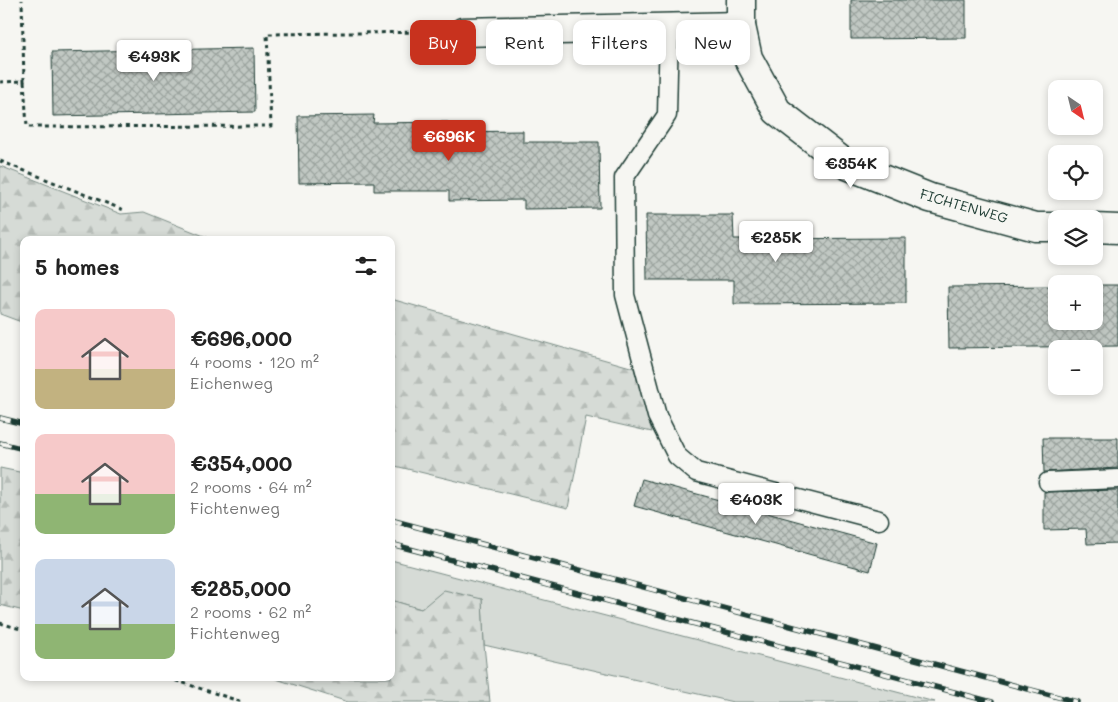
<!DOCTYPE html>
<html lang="en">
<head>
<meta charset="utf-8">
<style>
	:root { --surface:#fff; --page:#f2f2f2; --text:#222; --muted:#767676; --accent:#c8321e }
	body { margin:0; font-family:Mali,sans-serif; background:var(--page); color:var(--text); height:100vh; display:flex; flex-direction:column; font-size:19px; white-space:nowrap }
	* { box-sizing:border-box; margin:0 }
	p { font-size:16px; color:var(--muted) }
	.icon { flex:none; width:28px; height:28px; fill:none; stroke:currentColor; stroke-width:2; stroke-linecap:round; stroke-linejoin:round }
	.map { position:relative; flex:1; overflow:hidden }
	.details { position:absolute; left:20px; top:236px; width:375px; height:445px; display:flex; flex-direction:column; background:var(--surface); border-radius:10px; box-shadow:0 2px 8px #0003 }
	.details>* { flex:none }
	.hud { position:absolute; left:410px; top:20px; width:475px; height:45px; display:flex; gap:10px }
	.needle { width:32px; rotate:145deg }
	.buttons { position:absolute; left:1048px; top:80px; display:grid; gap:10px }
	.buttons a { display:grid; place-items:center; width:55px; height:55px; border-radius:10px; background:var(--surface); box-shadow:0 2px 8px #0003; font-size:25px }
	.price { position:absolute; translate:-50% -42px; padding:0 11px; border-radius:5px; background:#fff; color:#222; font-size:16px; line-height:32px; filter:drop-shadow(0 1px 2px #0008) }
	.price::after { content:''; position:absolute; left:50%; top:30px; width:15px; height:11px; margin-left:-8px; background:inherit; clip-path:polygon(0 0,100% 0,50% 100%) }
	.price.selected { background:var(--accent); color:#fff }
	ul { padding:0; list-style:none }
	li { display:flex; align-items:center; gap:15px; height:125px; padding:0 15px }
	li span { display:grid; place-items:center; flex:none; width:140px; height:100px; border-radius:10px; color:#555 }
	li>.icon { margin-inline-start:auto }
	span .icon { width:60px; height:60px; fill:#fffc; stroke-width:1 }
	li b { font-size:21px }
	h2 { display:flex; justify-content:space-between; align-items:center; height:60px; padding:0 15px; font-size:21px }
	.pill { padding:0 18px; border-radius:10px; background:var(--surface); box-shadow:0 2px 8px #0003; font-size:18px; line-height:45px }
	.pill.selected { background:var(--accent); color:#fff }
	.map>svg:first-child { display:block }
	.green { fill:#d6dbd6; stroke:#7a8c85 }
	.forest { fill:url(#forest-firs); stroke:#7a8c85 }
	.building { fill:url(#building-cross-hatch); stroke:#1f3d34 }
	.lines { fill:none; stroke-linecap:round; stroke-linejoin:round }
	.lane-casing { stroke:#1f3d34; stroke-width:21 }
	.street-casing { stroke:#1f3d34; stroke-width:31 }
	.path { stroke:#1f3d34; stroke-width:3; stroke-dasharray:4 4; stroke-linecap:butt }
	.lane { stroke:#f6f6f2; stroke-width:18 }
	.street { stroke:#f6f6f2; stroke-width:28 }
	.rail-casing { stroke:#1f3d34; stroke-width:5.5 }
	.rail { stroke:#f6f6f2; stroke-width:4; stroke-dasharray:11; stroke-linecap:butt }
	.labels { text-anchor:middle; stroke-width:4; stroke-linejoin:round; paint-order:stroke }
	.street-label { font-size:14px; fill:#1f3d34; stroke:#f6f6f2 }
</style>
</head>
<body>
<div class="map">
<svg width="1118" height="702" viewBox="0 0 1118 702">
	<defs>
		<pattern id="forest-firs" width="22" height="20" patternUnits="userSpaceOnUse" patternTransform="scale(1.25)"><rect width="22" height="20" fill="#d6dbd6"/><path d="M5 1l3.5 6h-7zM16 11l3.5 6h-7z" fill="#b7bdb8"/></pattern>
		<pattern id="building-cross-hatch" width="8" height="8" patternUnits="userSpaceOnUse" patternTransform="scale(1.25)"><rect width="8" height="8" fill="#c1c8c3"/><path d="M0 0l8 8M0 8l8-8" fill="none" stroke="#9ca49f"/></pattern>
	</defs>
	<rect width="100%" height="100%" fill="#f6f6f2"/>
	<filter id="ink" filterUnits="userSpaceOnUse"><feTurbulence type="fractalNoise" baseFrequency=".02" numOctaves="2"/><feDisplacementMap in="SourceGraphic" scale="10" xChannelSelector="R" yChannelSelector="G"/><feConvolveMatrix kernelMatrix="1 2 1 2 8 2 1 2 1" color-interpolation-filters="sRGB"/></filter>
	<g filter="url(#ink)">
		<polygon class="green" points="391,560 935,702 733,702 484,645 482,599 421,609 391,600"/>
		<g class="forest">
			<polygon points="0,166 121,214 144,212 214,240 24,240 24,323 0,314"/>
			<polygon points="391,299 634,368 652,432 586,417 568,508 391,465"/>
			<polygon points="0,468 24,473 24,611 0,605"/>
			<polygon points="444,590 482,599 484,645 490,702 348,702 273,678 391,678 391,600 421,609"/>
		</g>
		<g class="building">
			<polygon points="851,0 966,0 966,38 851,39"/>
			<polygon points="254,48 255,112 53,116 52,52"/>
			<polygon points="374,115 373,123 448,122 448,132 523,131 523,142 599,142 600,208 524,209 524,200 449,201 449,191 374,191 374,182 299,183 298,116"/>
			<polygon points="646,215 733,215 734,239 906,238 906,303 734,304 734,280 647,280"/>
			<polygon points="1094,285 1118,285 1118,346 949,348 948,287 1056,286 1056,321 1094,321"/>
			<polygon points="1043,438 1118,438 1118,468 1044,472"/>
			<polygon points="642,479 877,543 870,571 634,506"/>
			<polygon points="1118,490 1118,543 1087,544 1086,529 1044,530 1044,492"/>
		</g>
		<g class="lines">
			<defs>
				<g id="lane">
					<polyline points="669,27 667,115 624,178 625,295 657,416 677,456 696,472 879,520"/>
					<polyline points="1048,482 1118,479"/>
				</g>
				<g id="street">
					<polyline points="741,0 741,26 748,58 777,111 847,165 930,198 1036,227 1056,227"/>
					<polyline points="463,32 741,26"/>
					<polyline points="1094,228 1118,229"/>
				</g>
			</defs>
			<use href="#lane" class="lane-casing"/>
			<use href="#street" class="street-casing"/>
			<g class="path">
				<polyline points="24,81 27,127 271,126 267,34 435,32"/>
				<polyline points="0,82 24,81 22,0"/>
				<polyline points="0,161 124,210"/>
				<polyline points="0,623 24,630"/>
				<polyline points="168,678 242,702"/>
			</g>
			<use href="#lane" class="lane"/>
			<use href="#street" class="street"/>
			<defs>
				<g id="rail">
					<polyline points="0,418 24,424"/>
					<polyline points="0,443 24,449"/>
					<polyline points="391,520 1077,702"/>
					<polyline points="391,544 992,702"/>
				</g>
			</defs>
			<use href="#rail" class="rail-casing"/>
			<use href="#rail" class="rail"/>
		</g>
	</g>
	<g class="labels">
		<g class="street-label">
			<text transform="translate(964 206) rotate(16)" y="5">FICHTENWEG</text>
		</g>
	</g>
</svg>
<div class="buttons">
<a><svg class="needle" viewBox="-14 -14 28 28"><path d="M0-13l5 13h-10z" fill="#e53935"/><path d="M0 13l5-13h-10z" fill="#767676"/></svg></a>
<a><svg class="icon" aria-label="locate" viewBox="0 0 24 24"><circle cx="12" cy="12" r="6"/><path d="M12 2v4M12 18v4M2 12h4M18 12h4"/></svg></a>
<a><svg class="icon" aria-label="layers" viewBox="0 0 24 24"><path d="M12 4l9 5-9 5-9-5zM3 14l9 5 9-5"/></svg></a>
<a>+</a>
<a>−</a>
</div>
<b class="price" style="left:154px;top:82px">€493K</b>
<b class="price selected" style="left:449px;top:162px">€696K</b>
<b class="price" style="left:851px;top:189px">€354K</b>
<b class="price" style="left:776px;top:263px">€285K</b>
<b class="price" style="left:756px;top:525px">€403K</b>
<div class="hud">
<a class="pill selected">Buy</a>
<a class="pill">Rent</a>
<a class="pill">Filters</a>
<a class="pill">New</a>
</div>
<section class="details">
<h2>5 homes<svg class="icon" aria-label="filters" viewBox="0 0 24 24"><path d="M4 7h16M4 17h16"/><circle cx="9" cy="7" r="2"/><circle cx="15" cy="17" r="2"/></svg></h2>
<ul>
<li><span style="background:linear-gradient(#f6c9c9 60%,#c2b280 0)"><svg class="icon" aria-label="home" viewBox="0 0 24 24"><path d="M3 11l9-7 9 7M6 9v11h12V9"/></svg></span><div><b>€696,000</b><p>4 rooms · 120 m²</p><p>Eichenweg</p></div></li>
<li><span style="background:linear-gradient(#f6c9c9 60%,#8fb573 0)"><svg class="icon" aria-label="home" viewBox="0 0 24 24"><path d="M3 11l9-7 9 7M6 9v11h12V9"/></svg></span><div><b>€354,000</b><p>2 rooms · 64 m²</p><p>Fichtenweg</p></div></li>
<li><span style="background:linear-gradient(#c9d6e8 65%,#8fb573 0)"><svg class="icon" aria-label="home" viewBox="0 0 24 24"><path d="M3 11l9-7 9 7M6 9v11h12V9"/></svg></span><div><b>€285,000</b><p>2 rooms · 62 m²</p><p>Fichtenweg</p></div></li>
</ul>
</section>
</div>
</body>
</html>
